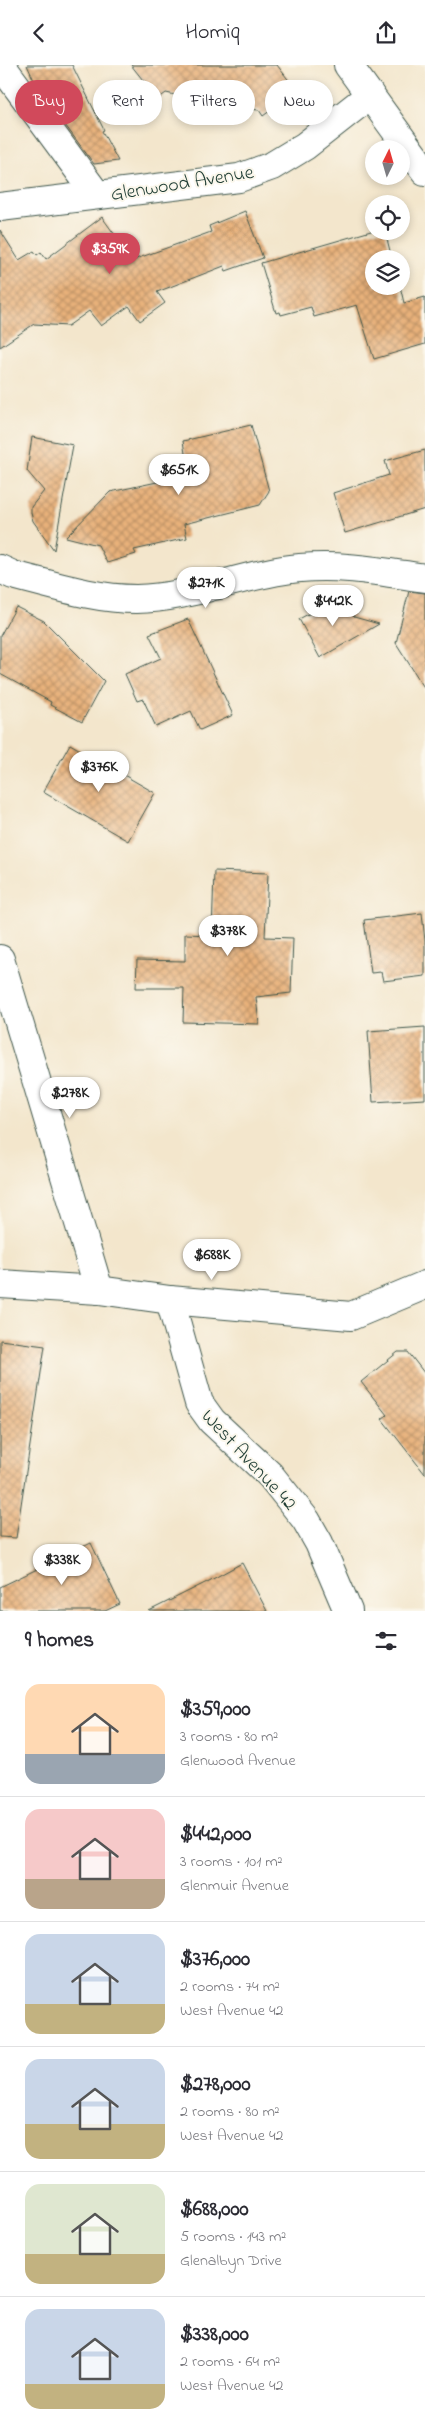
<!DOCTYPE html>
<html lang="en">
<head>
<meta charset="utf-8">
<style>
	:root { --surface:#fff; --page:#f2f2f3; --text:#2b2b33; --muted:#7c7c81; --line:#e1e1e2; --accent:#d1495b }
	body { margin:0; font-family:"Indie Flower",sans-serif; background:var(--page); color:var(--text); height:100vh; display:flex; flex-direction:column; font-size:19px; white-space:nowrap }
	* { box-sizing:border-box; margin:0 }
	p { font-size:16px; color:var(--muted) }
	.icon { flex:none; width:28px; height:28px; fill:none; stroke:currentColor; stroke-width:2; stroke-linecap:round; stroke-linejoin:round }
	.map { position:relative; height:1546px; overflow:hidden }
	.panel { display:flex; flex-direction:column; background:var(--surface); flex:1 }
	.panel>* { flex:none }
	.banner { position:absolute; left:15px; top:15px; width:395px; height:45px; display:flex; gap:10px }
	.needle { width:32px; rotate:5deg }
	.controls { position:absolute; left:365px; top:75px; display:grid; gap:10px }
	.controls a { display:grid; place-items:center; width:45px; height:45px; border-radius:50%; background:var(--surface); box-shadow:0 2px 8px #0003; font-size:25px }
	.price { position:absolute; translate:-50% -42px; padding:0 11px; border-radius:18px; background:#fff; color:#222; font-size:16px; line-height:32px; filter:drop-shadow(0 1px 2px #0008) }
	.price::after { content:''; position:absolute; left:50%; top:30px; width:15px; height:11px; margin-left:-8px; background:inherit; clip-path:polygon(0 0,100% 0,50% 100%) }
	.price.on { background:var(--accent); color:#fff }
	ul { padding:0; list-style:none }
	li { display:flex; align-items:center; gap:15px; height:125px; padding:0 25px }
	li+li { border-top:1px solid var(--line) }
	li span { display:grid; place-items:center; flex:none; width:140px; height:100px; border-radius:15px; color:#555 }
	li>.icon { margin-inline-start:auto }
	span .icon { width:60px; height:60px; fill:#fffc; stroke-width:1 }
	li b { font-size:21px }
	h2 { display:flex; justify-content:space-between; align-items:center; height:60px; padding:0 25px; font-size:21px }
	.tag { padding:0 18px; border-radius:22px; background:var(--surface); box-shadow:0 2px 8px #0003; font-size:18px; line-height:45px }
	.tag.on { background:var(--accent); color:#fff }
	header { display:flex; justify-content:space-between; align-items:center; height:65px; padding:0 25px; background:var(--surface); font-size:22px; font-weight:600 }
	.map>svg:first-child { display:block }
	.building { fill:url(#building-cross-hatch) }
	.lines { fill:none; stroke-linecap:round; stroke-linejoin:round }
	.street-casing { stroke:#3f564b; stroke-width:30 }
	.street { stroke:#fff; stroke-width:28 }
	.labels { text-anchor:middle; stroke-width:4; stroke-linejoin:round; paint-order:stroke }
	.street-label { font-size:20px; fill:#1f3d34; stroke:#fbf7ec }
</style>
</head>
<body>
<header><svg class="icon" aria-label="back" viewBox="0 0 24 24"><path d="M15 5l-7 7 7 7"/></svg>Homiq<svg class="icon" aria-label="share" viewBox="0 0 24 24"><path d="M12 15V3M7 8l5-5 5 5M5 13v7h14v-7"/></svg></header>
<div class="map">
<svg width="425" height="1546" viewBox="0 0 425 1546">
	<defs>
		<pattern id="building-cross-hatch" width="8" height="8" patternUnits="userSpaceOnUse" patternTransform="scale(1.25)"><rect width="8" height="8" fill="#e8b17a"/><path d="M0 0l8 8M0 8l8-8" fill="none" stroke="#bb9165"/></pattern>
	</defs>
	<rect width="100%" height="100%" fill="#fbf7ec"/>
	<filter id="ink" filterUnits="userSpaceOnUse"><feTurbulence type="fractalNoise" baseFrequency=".02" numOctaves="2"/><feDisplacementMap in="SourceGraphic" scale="10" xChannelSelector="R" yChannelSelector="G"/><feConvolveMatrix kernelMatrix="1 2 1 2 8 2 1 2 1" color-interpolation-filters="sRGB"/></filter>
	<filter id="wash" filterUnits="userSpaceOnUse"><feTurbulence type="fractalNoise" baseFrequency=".0096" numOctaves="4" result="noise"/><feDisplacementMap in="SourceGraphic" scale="20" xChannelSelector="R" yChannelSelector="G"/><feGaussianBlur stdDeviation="1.12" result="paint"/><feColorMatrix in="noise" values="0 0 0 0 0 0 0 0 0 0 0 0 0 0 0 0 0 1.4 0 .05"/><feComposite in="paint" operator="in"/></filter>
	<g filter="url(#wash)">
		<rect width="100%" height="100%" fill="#f3e6cc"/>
		<g id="blocks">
			<g class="building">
				<polygon points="27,0 72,0 104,65 102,66 118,96 94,99 37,22"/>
				<polygon points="131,0 277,0 297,26 263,51 259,45 212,41 209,37 166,28 158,34"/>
				<polygon points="245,146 263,193 226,206 224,201 157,227 165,238 140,256 129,241 101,261 89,246 68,261 34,259 0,282 0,165 19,195 34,186 37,190 41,187 46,194 102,152 133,195 211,167 209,161"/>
				<polygon points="371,166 385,166 392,194 374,194 374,221 400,221 404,238 425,232 425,279 374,294 357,240 314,252 311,242 281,250 280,247 276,248 261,198"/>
				<polygon points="251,360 269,426 260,440 184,459 187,473 134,485 136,489 107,498 98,480 66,472 110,427 162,416 160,408 187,401 183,376"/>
				<polygon points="32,372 73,380 54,485 33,456 31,448 31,442 44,426 27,406"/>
				<polygon points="425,385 425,444 345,468 333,428 389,410 385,396"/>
				<polygon points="409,526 425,528 425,624 396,578"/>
				<polygon points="342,531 354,552 379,559 320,593 299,554"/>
				<polygon points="16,542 44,556 104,616 82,657 50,640 51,637 0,609 0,571"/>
				<polygon points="188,554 233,650 200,665 191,646 156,662 143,634 137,636 125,609 161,593 149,569"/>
				<polygon points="70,679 155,728 128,776 43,727"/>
				<polygon points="214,806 268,808 265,872 293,873 291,928 256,932 259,959 183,957 184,923 136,923 137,895 185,896 185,869 212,870"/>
				<polygon points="422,848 425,876 425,911 383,916 381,907 371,908 364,855"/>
				<polygon points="425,962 425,1034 373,1037 368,966"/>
				<polygon points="0,1275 45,1281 16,1473 0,1472"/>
				<polygon points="398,1287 408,1287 425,1309 425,1409 382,1354 387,1350 361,1317"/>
				<polygon points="91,1478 120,1539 105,1546 0,1546 0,1522"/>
				<polygon points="242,1498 267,1546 149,1546 209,1516"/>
			</g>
		</g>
	</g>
	<g filter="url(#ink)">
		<use href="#blocks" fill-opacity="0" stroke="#3f564b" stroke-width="1"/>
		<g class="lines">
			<defs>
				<g id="street">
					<polyline points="1,0 97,130"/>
					<polyline points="348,0 425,106"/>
					<polyline points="0,142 239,113 272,101 305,81 370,30"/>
					<path d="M0 504 13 510C53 520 94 534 136 534 192 533 245 508 300 503 342 499 383 507 425 513"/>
					<polyline points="0,894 99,1225"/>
					<polyline points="0,1219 99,1225 170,1235 351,1251 425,1220"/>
					<polyline points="170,1235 199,1338 212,1356 270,1410 306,1455 319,1478 348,1546"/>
				</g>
			</defs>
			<use href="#street" class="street-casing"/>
			<use href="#street" class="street"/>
		</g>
	</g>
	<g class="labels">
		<g class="street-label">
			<text transform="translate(182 117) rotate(-9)" y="7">Glenwood Avenue</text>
			<text transform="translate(250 1394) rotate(47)" y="7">West Avenue 42</text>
		</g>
	</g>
</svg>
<div class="controls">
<a><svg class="needle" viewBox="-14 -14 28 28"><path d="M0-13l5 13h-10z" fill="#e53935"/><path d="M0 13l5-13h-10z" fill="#7c7c81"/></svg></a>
<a><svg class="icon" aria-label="locate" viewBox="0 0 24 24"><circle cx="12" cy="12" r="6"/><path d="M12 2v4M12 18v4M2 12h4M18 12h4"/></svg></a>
<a><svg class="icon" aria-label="layers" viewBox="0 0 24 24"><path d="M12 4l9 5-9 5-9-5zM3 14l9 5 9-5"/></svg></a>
</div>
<b class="price on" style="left:110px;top:210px">$359K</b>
<b class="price" style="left:179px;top:431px">$651K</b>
<b class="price" style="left:206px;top:544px">$271K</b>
<b class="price" style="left:333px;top:562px">$442K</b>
<b class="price" style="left:99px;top:728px">$376K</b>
<b class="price" style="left:228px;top:892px">$378K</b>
<b class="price" style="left:70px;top:1054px">$278K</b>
<b class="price" style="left:212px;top:1216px">$688K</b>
<b class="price" style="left:62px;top:1521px">$338K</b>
<div class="banner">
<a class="tag on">Buy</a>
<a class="tag">Rent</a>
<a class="tag">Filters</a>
<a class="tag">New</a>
</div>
</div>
<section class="panel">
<h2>9 homes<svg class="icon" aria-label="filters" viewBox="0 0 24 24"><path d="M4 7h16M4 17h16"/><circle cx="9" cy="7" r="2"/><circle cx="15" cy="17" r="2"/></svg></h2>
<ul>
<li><span style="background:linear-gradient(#ffd9b3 70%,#9aa5b1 0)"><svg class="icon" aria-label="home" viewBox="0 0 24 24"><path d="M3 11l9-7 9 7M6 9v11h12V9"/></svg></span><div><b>$359,000</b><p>3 rooms · 80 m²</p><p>Glenwood Avenue</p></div></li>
<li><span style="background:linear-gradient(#f6c9c9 70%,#b9a48a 0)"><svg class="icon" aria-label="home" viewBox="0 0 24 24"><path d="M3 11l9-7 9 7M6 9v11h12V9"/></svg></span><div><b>$442,000</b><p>3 rooms · 101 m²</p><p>Glenmuir Avenue</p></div></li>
<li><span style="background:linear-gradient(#c9d6e8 70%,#c2b280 0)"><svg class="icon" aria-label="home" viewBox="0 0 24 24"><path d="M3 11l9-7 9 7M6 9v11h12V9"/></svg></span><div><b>$376,000</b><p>2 rooms · 74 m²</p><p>West Avenue 42</p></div></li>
<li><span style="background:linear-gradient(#c9d6e8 65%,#c2b280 0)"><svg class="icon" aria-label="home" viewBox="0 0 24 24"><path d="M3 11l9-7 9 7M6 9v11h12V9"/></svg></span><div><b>$278,000</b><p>2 rooms · 80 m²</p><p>West Avenue 42</p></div></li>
<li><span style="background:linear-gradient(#dfe7d0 70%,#c2b280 0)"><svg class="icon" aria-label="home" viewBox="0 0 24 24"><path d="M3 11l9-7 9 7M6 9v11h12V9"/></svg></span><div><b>$688,000</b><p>5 rooms · 143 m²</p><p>Glenalbyn Drive</p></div></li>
<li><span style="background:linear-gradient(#c9d6e8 75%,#c2b280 0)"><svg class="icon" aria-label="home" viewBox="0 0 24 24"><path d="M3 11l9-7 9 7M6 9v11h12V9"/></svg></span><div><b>$338,000</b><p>2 rooms · 64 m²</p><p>West Avenue 42</p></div></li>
</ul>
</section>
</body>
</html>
